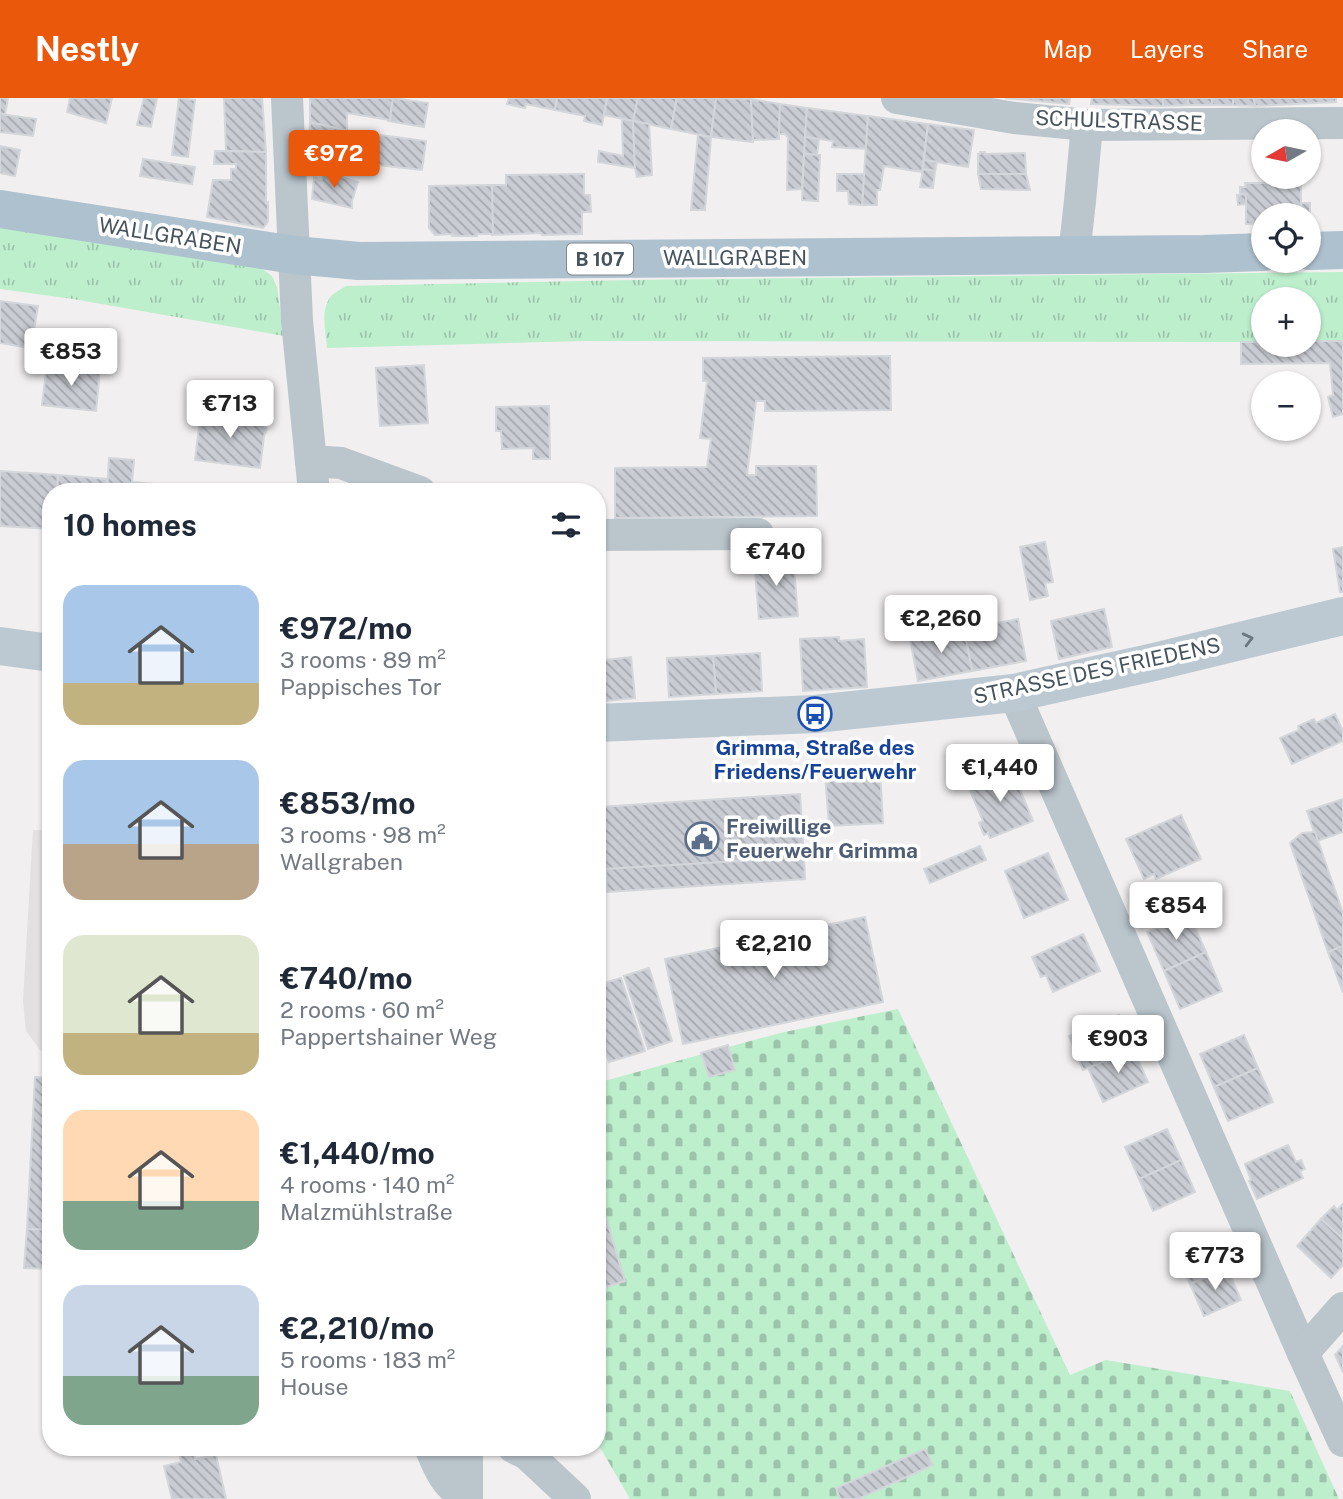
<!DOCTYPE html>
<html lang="en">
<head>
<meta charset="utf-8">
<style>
	:root { --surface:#fff; --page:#f6f6f7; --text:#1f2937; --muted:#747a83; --accent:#ea580c }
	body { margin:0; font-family:"Public Sans",sans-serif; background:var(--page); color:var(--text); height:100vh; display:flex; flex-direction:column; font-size:26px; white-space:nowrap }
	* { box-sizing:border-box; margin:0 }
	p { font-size:23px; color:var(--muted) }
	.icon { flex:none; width:38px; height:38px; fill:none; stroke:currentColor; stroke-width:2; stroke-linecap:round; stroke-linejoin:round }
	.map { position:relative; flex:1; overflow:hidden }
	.sheet { position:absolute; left:42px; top:385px; width:564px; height:973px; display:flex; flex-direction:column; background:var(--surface); border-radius:28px; box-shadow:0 2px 5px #0004 }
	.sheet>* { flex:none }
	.needle { width:46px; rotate:261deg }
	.buttons { position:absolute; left:1251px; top:21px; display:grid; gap:14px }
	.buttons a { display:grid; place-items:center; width:70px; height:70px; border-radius:50%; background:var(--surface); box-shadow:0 2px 5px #0004; font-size:35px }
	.price { position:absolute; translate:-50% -60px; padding:0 16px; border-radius:7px; background:#fff; color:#222; font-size:23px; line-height:46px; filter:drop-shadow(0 2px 4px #0008) }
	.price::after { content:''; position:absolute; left:50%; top:42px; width:21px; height:16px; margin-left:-10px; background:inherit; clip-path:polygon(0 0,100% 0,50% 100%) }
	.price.active { background:var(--accent); color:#fff }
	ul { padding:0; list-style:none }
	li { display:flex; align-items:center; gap:21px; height:175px; padding:0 21px }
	li span { display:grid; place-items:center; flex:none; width:196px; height:140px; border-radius:21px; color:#555 }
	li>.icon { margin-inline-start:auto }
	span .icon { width:84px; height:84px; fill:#fffc; stroke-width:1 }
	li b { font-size:30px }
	h2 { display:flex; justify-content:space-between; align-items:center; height:84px; padding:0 21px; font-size:30px }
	header { display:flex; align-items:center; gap:42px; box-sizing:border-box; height:98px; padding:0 35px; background:var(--accent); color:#fff }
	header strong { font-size:33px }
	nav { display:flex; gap:38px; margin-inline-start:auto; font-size:24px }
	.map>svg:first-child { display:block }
	.education { fill:#e2e0e1 }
	.grass { fill:url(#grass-tufts) }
	.cemetery { fill:url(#cemetery-stones) }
	.building { fill:url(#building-back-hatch); stroke:#d3d6da; stroke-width:2 }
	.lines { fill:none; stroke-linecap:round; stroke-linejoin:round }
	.street { stroke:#bac5cc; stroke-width:32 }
	.secondary { stroke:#bcc9d3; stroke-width:38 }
	.primary { stroke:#aec1ce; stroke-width:38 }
	.oneway { stroke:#6a7780 }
	.labels { text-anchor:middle; stroke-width:7; stroke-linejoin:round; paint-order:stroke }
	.shield { fill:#fff; stroke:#7e878e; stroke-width:2 }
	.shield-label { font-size:19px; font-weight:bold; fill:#47545d }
	.street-label { font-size:21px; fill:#47545d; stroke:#fff }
	.transit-label { font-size:21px; font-weight:bold; fill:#164399; stroke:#fff }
	.service-label { font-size:21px; font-weight:bold; fill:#4e5e75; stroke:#fff; text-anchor:start }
</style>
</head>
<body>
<header>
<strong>Nestly</strong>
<nav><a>Map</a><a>Layers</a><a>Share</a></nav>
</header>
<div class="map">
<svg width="1343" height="1401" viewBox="0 0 1343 1401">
	<defs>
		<pattern id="grass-tufts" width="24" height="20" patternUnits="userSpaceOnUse" patternTransform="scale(1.75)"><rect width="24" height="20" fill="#bdefcd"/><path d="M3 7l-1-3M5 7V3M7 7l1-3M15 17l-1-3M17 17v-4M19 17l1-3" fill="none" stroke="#9bc4aa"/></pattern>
		<pattern id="cemetery-stones" width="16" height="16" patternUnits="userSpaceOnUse" patternTransform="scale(1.75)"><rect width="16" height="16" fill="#bdefcd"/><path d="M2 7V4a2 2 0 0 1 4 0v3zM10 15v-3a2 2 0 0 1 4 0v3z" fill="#9bc4aa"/></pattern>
		<pattern id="building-back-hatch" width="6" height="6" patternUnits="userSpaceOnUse" patternTransform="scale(1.75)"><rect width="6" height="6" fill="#c9ccd2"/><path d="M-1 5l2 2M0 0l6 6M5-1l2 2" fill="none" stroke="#a5a8ae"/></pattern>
	</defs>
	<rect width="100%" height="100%" fill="#f1efef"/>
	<polygon class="education" points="33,732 51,732 51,955 41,953 26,933 23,903"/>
	<g class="grass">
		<polygon points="0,128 260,169 272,178 277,189 284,238 73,201 0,191"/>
		<path d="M1343 174V243H1309V201H1264L1263 244 586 243 327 250C326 235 321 216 328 203 331 196 340 192 346 188L633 182Z"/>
	</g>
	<polygon class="cemetery" points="898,911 1070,1277 1106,1262 1290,1293 1339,1401 630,1401 597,1344 597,985 780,935"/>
	<g class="building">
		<polygon points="0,0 8,0 5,17 0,16"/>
		<polygon points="70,0 112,0 106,25 67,14"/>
		<polygon points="144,0 157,0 151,29 137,27"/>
		<polygon points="179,0 195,2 188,59 172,57"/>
		<polygon points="224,0 262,0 266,54 226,53"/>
		<polygon points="310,0 388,0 393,1 390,22 347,15 347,33 310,24"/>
		<polygon points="393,0 428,5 424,29 388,23 388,22 390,22"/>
		<polygon points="509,0 557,0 555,12 526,6 525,10 507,6"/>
		<polygon points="557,0 607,0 602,27 584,23 585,18 555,12"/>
		<polygon points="607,0 638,0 633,23 604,17"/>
		<polygon points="638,0 677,0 671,31 633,23"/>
		<polygon points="677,0 716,0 711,39 671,31"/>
		<polygon points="716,0 751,1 753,44 711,39"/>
		<polygon points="1005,0 1070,0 1069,6"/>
		<polygon points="1092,0 1163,0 1163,8 1091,6"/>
		<polygon points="1163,0 1188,0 1188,7 1163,8"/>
		<rect x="1188" y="0" width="24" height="7"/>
		<rect x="1212" y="0" width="21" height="7"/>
		<polygon points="1233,0 1254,0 1255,8 1233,7"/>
		<polygon points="1254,0 1336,0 1336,4 1255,8"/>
		<polygon points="751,1 780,6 779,41 753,42"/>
		<polygon points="780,6 807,10 802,91 787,92 788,40 785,36 779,36"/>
		<polygon points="807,10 868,18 866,51 832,49 833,43 805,39"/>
		<polygon points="0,16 36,21 33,38 0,34"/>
		<polygon points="868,18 928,26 922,74 884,68 880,92 877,92 877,107 862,107"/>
		<polygon points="624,21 633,23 635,70 598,64 599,53 623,58 622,23"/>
		<polygon points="633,23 649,26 652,77 637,79 635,70"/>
		<polygon points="310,24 343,32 342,63 309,56"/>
		<polygon points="928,26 974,32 968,69 924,62"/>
		<polygon points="343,32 426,43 422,72 342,63"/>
		<polygon points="698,37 711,39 705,112 691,112"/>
		<polygon points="805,39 819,41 817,57 804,56"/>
		<polygon points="0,48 20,52 15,78 0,75"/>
		<polygon points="215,53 266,54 266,105 268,104 268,124 263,130 207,119 213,82 231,82 231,71 236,71 236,66 214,66"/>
		<polygon points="980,54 985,54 985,56 1025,55 1026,76 978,76 978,56 980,56"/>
		<polygon points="804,56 820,57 818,103 802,102"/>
		<polygon points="143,61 195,69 192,86 140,78"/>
		<polygon points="924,62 937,64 935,73 923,71"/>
		<polygon points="923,71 935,73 933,90 920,89"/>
		<polygon points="324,74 358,84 352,103 352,110 312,101 314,79 322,81"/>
		<polygon points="584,76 584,97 590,97 591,114 582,114 582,136 542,137 541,135 492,137 492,87 506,87 506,77"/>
		<polygon points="837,76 864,76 862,107 849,106 848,93 837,93"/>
		<polygon points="978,76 1026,76 1030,92 981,91"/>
		<polygon points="1266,79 1301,79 1301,117 1264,117 1264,127 1246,126 1246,96 1240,96 1240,89 1246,89 1245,85 1266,85"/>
		<polygon points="492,87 493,136 477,136 477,138 452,138 453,136 435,137 429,130 429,88"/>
		<polygon points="1246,96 1246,106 1238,107 1237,97"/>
		<polygon points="1301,105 1310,105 1310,119 1301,117"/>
		<polygon points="0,203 38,208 31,250 0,245"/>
		<polygon points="1309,243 1343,243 1343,316 1333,319 1328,299 1333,297 1330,265 1241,266 1241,244 1264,244 1264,247 1309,247"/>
		<polygon points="890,258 891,312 765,313 765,303 756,303 747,377 756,377 756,368 816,368 817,418 615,420 615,370 707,369 711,341 700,340 707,283 703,283 703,260"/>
		<polygon points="47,266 100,272 96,313 42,307"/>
		<polygon points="424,267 428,325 380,328 376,270"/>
		<polygon points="549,308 550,361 533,361 533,350 502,351 501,333 496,333 496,309"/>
		<polygon points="201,313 258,321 267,331 264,338 260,370 195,362"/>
		<polygon points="109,360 134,362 132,384 188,389 187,394 107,394"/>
		<polygon points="0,373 58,377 57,394 51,394 51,431 0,428"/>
		<polygon points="58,377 107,381 107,394 57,394"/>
		<polygon points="1045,444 1053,484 1045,485 1048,498 1030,502 1020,449"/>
		<polygon points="1343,449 1343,494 1340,494 1333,451"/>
		<polygon points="793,458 798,518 759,521 754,462"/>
		<polygon points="1104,511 1112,549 1059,561 1051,523"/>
		<polygon points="1018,521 1026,563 972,573 964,531"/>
		<polygon points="964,531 972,573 918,583 910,541"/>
		<polygon points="839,539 839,543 864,541 867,589 803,593 800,541"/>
		<polygon points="760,555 762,593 716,596 713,558"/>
		<polygon points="713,558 716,596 669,599 667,560"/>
		<polygon points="631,559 635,600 597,604 597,563"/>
		<polygon points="1335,616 1343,633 1343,643 1292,666 1280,640 1299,632 1298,628 1314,621 1316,625"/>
		<polygon points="1011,670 1033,723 990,740 988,735 984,737 979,725 983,723 968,688"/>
		<polygon points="880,671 883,725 829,728 825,675"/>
		<polygon points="800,696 804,759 604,772 600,709"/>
		<polygon points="1343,701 1343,734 1317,743 1307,713"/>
		<polygon points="1181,717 1201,761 1156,781 1154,776 1144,781 1126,741"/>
		<polygon points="597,723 601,723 604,772 597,772"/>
		<polygon points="1315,734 1343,815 1343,848 1328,854 1290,745 1302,735"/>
		<polygon points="980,748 986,762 930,785 924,771"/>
		<polygon points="1048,755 1068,802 1024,820 1005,773"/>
		<polygon points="49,759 51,759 51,839 47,839"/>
		<polygon points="804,759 805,781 607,794 606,771"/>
		<polygon points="1189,816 1206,854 1164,873 1147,834"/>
		<polygon points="865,819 883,904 683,946 665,861"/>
		<polygon points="1083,836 1100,873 1053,894 1046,877 1041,879 1032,859"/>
		<polygon points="1343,848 1343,895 1328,854"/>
		<polygon points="1206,854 1222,893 1180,911 1164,873"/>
		<polygon points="649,870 672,943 648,951 624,878"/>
		<polygon points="621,880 645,953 609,964 597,927 597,887"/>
		<polygon points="1119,917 1133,951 1083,972 1069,938"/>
		<polygon points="1244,937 1258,970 1214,989 1200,956"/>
		<polygon points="728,947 735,972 709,979 701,955"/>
		<polygon points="1133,951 1148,984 1103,1004 1088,970"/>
		<polygon points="1258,970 1273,1004 1228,1023 1214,989"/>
		<polygon points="50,972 51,1132 27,1131 35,979 50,980"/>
		<polygon points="1167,1031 1181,1062 1139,1081 1125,1049"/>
		<polygon points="1288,1047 1296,1064 1301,1062 1305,1071 1300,1073 1303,1080 1257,1101 1249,1083 1251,1082 1245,1066"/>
		<polygon points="1181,1062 1195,1094 1153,1113 1139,1081"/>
		<polygon points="597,1090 625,1183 597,1192"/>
		<polygon points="1343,1106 1343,1141 1321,1121 1334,1108 1337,1112"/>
		<polygon points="1321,1121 1343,1141 1343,1167 1331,1180 1297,1148"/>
		<polygon points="27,1131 51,1132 51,1171 24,1170"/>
		<polygon points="1214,1138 1227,1170 1190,1186 1176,1154"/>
		<polygon points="1227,1170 1241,1202 1204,1218 1190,1186"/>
		<polygon points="1343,1248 1343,1274 1335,1257"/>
		<polygon points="193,1351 195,1361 216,1357 226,1401 172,1401 164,1368 181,1364 179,1354"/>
		<polygon points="925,1351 933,1367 858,1401 840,1401 836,1390"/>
	</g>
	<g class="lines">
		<g class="street">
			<polyline points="287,0 297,223 314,394"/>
			<polyline points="897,0 1014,20 1087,27 1343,25"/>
			<polyline points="1074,157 1080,103 1087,27"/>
			<polyline points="311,363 341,365 420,394"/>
			<polyline points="597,437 758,436"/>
			<polyline points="1014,595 1303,1255 1343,1343"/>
			<polyline points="1303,1255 1343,1210"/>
			<path d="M430 1349C439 1371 446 1388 467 1400"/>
			<polyline points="513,1349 527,1356 575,1401"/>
			<polyline points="467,1401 467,1349"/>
		</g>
		<g class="secondary">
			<polyline points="0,548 51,555"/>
			<polyline points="597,625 815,616 1014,595 1154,564 1343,518"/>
		</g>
		<g class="primary">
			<polyline points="0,111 294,157 359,163 1204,156 1264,154"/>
			<polyline points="1309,153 1343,152"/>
		</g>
	</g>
	<defs><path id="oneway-chevron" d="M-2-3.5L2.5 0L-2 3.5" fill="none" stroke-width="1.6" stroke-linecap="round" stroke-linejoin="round" transform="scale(1.75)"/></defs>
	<use class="oneway" href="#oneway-chevron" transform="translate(1248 541) rotate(-14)"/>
	<defs>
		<symbol id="bus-ring" viewBox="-11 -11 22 22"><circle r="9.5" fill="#fff" stroke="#1a4fb4" stroke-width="1.5"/><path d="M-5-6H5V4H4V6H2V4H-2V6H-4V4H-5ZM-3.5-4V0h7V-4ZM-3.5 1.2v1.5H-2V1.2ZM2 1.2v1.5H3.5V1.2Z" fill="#1a4fb4"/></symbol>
		<symbol id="civic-ring" viewBox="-11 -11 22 22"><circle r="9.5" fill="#fff" stroke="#5c6f8a" stroke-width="1.5"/><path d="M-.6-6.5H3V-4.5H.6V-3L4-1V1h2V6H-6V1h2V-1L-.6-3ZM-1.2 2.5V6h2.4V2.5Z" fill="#5c6f8a"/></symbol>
	</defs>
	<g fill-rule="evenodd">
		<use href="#bus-ring" x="796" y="597" width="38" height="38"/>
		<use href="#civic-ring" x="683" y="722" width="38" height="38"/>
	</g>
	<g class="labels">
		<rect class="shield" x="567" y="145.5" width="66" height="31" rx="5"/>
		<g class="shield-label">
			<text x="600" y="168">B 107</text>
		</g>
		<g class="street-label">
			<text transform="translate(1119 23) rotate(2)" y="7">SCHULSTRASSE</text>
			<text transform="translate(170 138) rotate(9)" y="7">WALLGRABEN</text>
			<text x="735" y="167">WALLGRABEN</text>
			<text transform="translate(1097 573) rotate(-12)" y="7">STRASSE DES FRIEDENS</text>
		</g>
		<g class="transit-label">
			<text x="815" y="657">Grimma, Straße des<tspan x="815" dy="24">Friedens/Feuerwehr</tspan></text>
		</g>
		<g class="service-label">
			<text x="726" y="736">Freiwillige<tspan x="726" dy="24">Feuerwehr Grimma</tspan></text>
		</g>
	</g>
</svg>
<div class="buttons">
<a><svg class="needle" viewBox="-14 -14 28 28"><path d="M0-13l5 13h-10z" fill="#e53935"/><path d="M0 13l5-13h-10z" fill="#747a83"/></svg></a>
<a><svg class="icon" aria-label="locate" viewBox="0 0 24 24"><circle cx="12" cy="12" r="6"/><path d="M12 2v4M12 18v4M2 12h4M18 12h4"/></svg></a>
<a>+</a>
<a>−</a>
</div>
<b class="price active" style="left:334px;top:92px">€972</b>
<b class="price" style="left:71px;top:290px">€853</b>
<b class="price" style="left:230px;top:342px">€713</b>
<b class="price" style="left:776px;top:490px">€740</b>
<b class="price" style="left:941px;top:557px">€2,260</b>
<b class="price" style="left:1000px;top:706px">€1,440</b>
<b class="price" style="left:1176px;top:844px">€854</b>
<b class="price" style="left:774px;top:882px">€2,210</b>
<b class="price" style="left:1118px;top:977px">€903</b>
<b class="price" style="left:1215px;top:1194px">€773</b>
<section class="sheet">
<h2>10 homes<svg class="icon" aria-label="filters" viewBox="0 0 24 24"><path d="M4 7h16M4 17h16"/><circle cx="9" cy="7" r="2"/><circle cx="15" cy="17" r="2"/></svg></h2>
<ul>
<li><span style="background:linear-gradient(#a9c7e8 70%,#c2b280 0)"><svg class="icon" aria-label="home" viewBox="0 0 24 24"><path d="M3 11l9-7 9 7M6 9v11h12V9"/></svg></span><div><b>€972/mo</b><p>3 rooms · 89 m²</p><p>Pappisches Tor</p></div></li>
<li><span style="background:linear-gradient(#a9c7e8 60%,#b9a48a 0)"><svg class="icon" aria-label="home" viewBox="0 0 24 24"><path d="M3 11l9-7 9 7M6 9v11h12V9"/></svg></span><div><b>€853/mo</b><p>3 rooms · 98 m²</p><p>Wallgraben</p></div></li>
<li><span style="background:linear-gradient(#dfe7d0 70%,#c2b280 0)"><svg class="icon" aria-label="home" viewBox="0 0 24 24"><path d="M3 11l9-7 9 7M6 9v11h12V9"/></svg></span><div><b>€740/mo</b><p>2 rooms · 60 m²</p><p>Pappertshainer Weg</p></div></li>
<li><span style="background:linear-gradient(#ffd9b3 65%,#7fa58c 0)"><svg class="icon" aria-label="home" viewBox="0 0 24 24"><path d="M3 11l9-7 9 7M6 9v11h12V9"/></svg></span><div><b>€1,440/mo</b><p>4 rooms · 140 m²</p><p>Malzmühlstraße</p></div></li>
<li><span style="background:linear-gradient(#c9d6e8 65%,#7fa58c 0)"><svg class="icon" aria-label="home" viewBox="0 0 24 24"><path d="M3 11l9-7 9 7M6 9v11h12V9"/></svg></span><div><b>€2,210/mo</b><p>5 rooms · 183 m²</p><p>House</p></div></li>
</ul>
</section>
</div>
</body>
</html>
